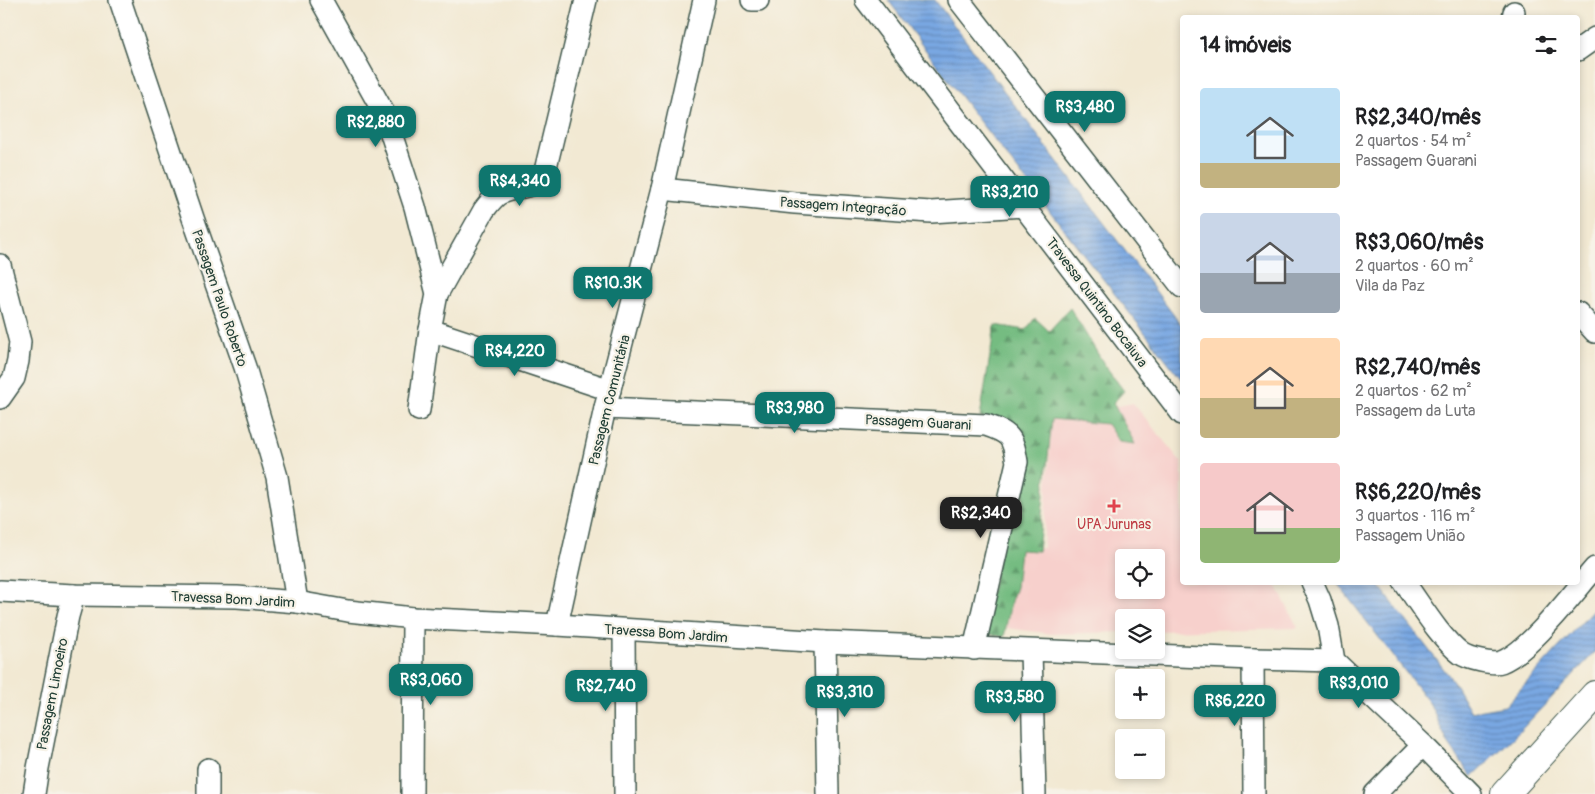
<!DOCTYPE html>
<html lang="pt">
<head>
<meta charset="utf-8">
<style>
	:root { --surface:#fff; --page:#f2f2f2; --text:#202124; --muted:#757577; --accent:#0f766e }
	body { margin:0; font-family:Pangolin,sans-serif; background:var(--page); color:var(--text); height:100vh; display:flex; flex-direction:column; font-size:19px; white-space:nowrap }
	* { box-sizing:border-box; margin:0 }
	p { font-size:16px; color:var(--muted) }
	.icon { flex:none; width:28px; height:28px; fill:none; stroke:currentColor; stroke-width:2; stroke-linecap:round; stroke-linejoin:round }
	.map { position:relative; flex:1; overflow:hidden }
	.panel { position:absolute; left:1180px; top:15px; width:400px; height:570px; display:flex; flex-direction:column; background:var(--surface); border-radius:5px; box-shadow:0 2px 8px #0003 }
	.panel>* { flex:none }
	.fabs { position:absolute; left:1115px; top:549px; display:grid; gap:10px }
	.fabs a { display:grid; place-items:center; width:50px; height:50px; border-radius:5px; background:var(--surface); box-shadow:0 2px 8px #0003; font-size:25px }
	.price { position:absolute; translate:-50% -42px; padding:0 11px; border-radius:10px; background:var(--accent); color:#fff; font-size:16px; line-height:32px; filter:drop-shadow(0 1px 2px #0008) }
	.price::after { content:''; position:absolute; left:50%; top:30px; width:15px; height:11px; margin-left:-8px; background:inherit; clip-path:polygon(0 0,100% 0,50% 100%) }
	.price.current { background:#222; color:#fff }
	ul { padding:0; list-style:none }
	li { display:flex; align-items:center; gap:15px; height:125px; padding:0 20px }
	li span { display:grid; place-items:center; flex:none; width:140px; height:100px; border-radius:5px; color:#555 }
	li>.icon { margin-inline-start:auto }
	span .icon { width:60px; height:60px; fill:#fffc; stroke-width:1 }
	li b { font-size:21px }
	h2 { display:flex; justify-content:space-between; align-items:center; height:60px; padding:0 20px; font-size:21px }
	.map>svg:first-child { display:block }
	.built { fill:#f7d0cc; fill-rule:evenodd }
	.forest { fill:url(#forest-firs); stroke:#4a7c5a }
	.water { fill:url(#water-rules); stroke:#4c728b }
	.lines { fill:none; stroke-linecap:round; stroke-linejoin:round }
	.minor-casing { stroke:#3f574c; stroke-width:24 }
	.tertiary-casing { stroke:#3f574c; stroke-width:30 }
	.minor { stroke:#fff; stroke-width:21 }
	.tertiary { stroke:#fff; stroke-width:28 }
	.health-dot { fill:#e0444e; stroke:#f7f3e8; stroke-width:2 }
	.labels { text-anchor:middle; stroke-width:4.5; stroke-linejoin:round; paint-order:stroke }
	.street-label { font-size:14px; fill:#1f3d34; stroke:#f7f3e8 }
	.health-label { font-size:14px; fill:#be3a42; stroke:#f7f3e8 }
</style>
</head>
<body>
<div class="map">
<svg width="1595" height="794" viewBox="0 0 1595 794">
	<defs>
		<pattern id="forest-firs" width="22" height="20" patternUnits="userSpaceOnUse" patternTransform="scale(1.25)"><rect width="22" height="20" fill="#74bc81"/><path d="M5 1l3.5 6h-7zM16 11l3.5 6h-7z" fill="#5f9a6a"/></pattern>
		<pattern id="water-rules" width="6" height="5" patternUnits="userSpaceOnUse" patternTransform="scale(1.25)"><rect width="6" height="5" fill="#79a7e2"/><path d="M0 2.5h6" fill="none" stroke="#6389b8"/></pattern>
	</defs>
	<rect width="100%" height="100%" fill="#f7f3e8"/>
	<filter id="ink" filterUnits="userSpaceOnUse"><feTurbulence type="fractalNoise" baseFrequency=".02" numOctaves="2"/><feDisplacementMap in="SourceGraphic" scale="10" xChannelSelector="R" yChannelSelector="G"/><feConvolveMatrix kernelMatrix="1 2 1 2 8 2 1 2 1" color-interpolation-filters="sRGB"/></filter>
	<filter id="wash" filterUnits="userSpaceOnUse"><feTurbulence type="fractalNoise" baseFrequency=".0096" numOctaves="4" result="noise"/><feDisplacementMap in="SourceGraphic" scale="20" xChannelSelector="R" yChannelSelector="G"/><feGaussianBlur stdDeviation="1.12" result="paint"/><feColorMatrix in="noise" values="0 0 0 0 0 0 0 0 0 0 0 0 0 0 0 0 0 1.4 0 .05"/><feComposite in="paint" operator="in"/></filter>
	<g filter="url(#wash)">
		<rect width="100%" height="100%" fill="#f2e9d3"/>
		<path class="built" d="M1133 403 1182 463V582L1275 583 1298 628 1156 631V618H1124V632L1052 634 1007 628 1020 550 1043 548 1052 419ZM1124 558H1156V590H1124Z"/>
		<polygon class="forest" points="1070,308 1104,364 1124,391 1113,403 1135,444 1119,442 1107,424 1052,419 1038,551 1020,550 1016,587 1011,601 1004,637 989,634 983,629 1009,511 1022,513 1028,449 1016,428 997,421 980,417 995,325 1026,330 1035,318 1049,331"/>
		<g class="water">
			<polygon points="888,0 935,0 1182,326 1182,380 976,117"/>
			<polygon points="1337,583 1377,583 1453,681 1471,712 1505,706 1595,608 1595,652 1517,734 1472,777 1448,743 1430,704"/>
		</g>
	</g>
	<g filter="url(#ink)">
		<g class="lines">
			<defs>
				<g id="minor">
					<polyline points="120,0 193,218 245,367 277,477 297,602"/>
					<polyline points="321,0 385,115 415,207 437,294"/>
					<polyline points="752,0 758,0"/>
					<polyline points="866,0 1182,414"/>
					<polyline points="959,0 1182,287"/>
					<polyline points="1513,18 1514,12"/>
					<polyline points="1578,50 1595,38"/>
					<polyline points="662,189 795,203 931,212 1024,206"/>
					<polyline points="0,265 20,342 18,361 14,378 0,398"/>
					<polyline points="1578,313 1595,332"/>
					<polyline points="430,330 610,390"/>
					<path d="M605 408 986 425C1010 433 1013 437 1017 462L974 649"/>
					<path d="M419 410 430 330 437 294 484 210C489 204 494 196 501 193 519 185 533 191 545 171L586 0"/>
					<polyline points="1312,582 1320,600 1328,626 1334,661 1423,745 1471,794"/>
					<path d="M1404 582C1420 604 1440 638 1461 654 1468 659 1494 665 1501 662 1529 652 1574 592 1595 568"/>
					<polyline points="0,591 74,595 237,597 297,602 348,611 413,618 557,625 825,642 1253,659 1334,661"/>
					<polyline points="557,625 605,408 662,189 704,0"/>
					<polyline points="624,630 625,794"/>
					<polyline points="825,642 828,794"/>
					<polyline points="1031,651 1035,794"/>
					<polyline points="1253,659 1254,794"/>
					<polyline points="208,769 208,794"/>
					<polyline points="34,794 38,768 68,616 74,595"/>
					<polyline points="412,794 413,618"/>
					<polyline points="1375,794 1423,745"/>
				</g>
				<polyline id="tertiary" points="1505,794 1595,695"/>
			</defs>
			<use href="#minor" class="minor-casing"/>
			<use href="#tertiary" class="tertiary-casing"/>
			<use href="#minor" class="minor"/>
			<use href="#tertiary" class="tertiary"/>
		</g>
	</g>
	<path class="health-dot" d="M1111.5 498.5h5v5h5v5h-5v5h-5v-5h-5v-5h5z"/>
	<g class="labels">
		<g class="street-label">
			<text transform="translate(843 206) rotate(4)" y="5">Passagem Integração</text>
			<text transform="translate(220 298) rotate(71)" y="5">Passagem Paulo Roberto</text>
			<text transform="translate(1097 302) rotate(53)" y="5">Travessa Quintino Bocaiuva</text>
			<text transform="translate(609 400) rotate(-76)" y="5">Passagem Comunitária</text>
			<text transform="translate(918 422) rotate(3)" y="5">Passagem Guarani</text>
			<text transform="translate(233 599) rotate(3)" y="5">Travessa Bom Jardim</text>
			<text transform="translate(666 633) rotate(4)" y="5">Travessa Bom Jardim</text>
			<text transform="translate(52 694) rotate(-79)" y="5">Passagem Limoeiro</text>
		</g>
		<g class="health-label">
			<text x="1114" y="529">UPA Jurunas</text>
		</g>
	</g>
</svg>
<div class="fabs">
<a><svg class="icon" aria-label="locate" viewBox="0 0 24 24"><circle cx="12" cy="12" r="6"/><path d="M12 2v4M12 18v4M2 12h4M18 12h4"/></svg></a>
<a><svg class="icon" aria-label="layers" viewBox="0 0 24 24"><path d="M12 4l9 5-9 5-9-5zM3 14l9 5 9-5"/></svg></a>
<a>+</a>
<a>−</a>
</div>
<b class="price" style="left:1085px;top:133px">R$3,480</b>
<b class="price" style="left:376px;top:148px">R$2,880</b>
<b class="price" style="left:520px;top:207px">R$4,340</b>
<b class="price" style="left:1010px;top:218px">R$3,210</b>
<b class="price" style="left:613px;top:309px">R$10.3K</b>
<b class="price" style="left:515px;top:377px">R$4,220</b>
<b class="price" style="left:795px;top:434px">R$3,980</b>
<b class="price current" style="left:981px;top:539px">R$2,340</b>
<b class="price" style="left:431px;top:706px">R$3,060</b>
<b class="price" style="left:1359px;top:709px">R$3,010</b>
<b class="price" style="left:606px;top:712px">R$2,740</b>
<b class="price" style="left:845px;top:718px">R$3,310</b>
<b class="price" style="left:1015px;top:723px">R$3,580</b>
<b class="price" style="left:1235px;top:727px">R$6,220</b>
<section class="panel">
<h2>14 imóveis<svg class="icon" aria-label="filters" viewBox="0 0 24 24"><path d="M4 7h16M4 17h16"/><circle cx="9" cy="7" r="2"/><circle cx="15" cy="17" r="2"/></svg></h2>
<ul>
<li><span style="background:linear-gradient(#bfe0f5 75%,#c2b280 0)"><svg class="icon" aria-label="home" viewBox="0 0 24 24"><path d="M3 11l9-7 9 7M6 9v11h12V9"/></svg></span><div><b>R$2,340/mês</b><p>2 quartos · 54 m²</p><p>Passagem Guarani</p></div></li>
<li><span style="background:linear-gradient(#c9d6e8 60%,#9aa5b1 0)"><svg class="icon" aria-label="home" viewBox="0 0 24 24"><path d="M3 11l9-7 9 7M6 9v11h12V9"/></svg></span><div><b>R$3,060/mês</b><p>2 quartos · 60 m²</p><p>Vila da Paz</p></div></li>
<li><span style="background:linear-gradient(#ffd9b3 60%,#c2b280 0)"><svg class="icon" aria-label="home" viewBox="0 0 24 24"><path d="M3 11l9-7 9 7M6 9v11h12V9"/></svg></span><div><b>R$2,740/mês</b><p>2 quartos · 62 m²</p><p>Passagem da Luta</p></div></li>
<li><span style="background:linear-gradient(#f6c9c9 65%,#8fb573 0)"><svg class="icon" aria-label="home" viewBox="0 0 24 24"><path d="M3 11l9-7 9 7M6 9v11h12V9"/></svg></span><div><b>R$6,220/mês</b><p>3 quartos · 116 m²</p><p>Passagem União</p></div></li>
</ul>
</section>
</div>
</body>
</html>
